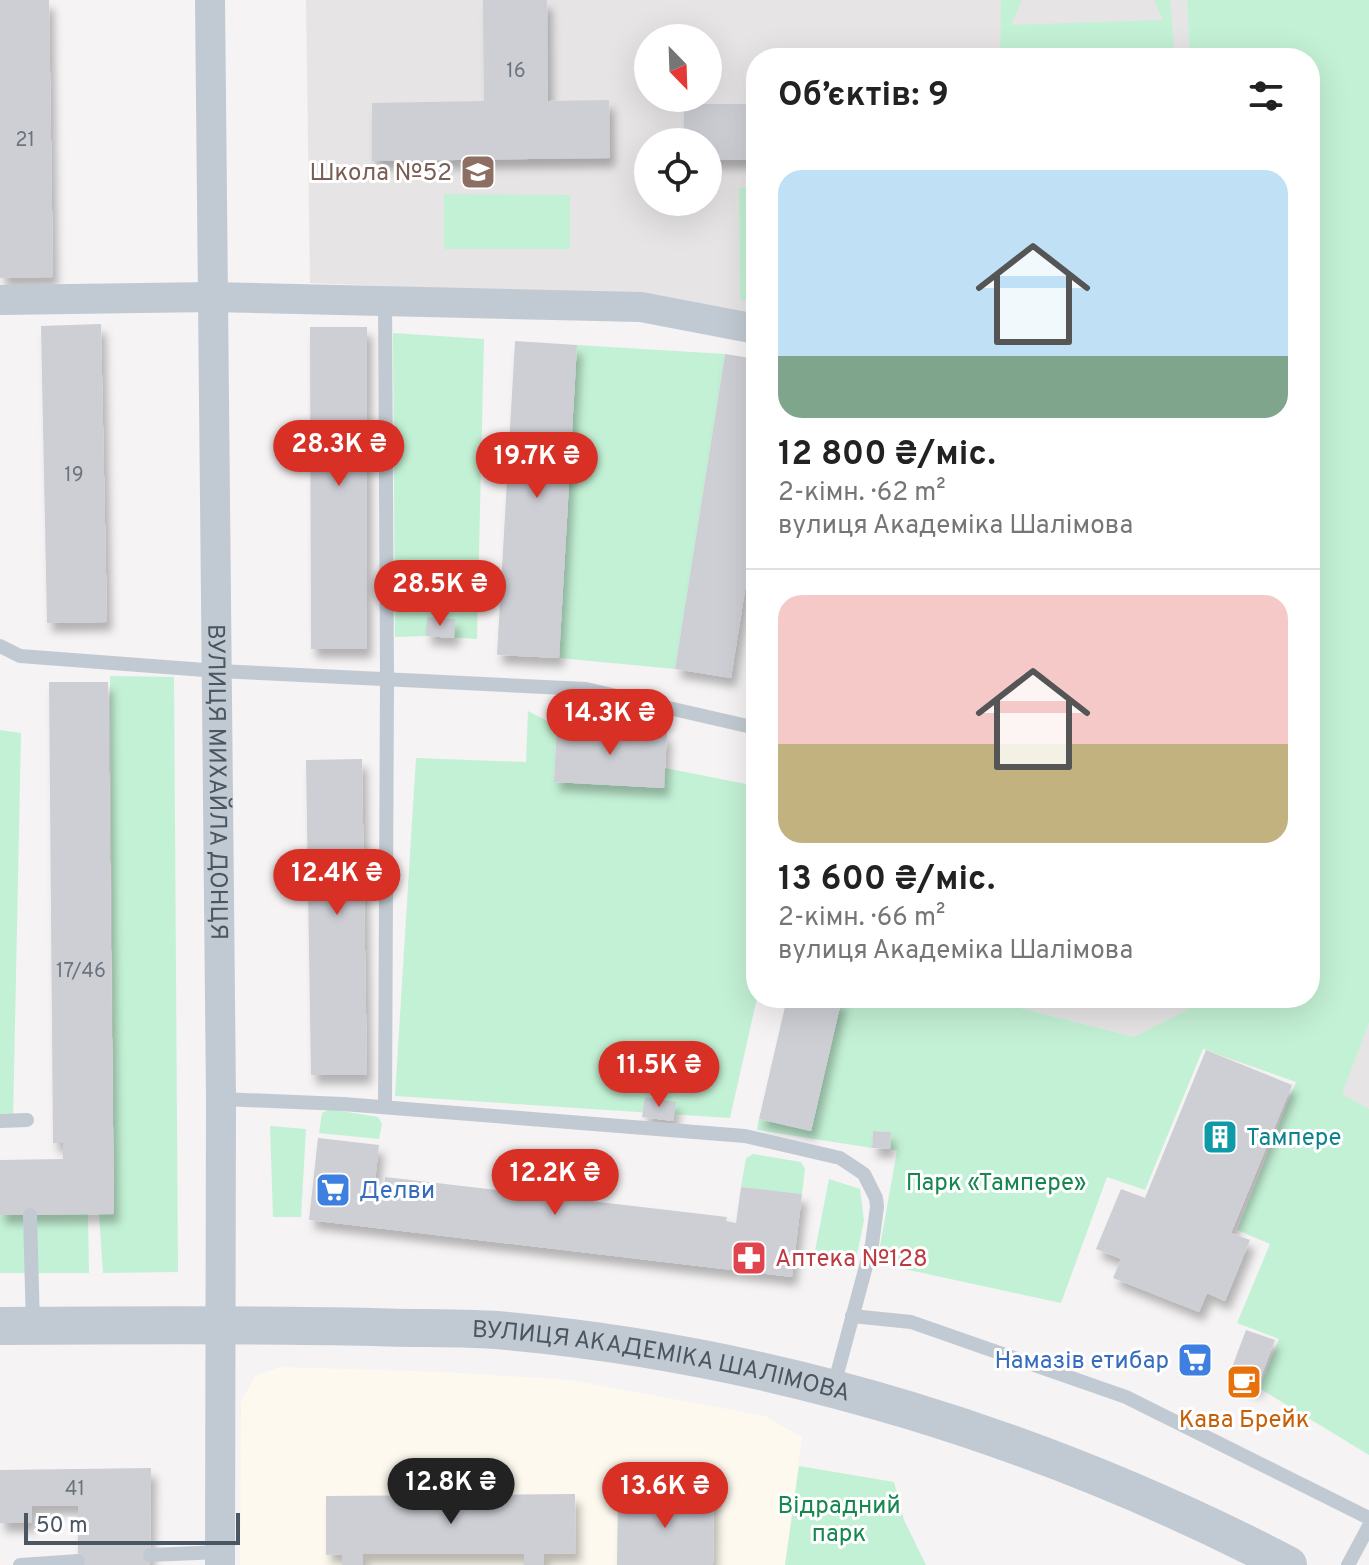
<!DOCTYPE html>
<html lang="uk">
<head>
<meta charset="utf-8">
<style>
	:root { --surface:#fff; --page:#f2f2f2; --text:#222; --muted:#767676; --line:#e0e0e0; --accent:#d93025 }
	body { margin:0; font-family:Overpass,sans-serif; background:var(--page); color:var(--text); height:100vh; display:flex; flex-direction:column; font-size:30px; white-space:nowrap }
	* { box-sizing:border-box; margin:0 }
	p { font-size:26px; color:var(--muted) }
	.icon { flex:none; width:44px; height:44px; fill:none; stroke:currentColor; stroke-width:2; stroke-linecap:round; stroke-linejoin:round }
	.map { position:relative; flex:1; overflow:hidden }
	.side { position:absolute; left:746px; top:48px; width:574px; height:960px; display:flex; flex-direction:column; background:var(--surface); border-radius:32px; box-shadow:0 8px 32px #0002 }
	.side>* { flex:none }
	.needle { width:52px; rotate:157deg }
	.controls { position:absolute; left:634px; top:24px; display:grid; gap:16px }
	.controls a { display:grid; place-items:center; width:88px; height:88px; border-radius:50%; background:var(--surface); box-shadow:0 8px 32px #0002; font-size:40px }
	.scale { position:absolute; left:24px; bottom:20px; width:216px; box-sizing:border-box; padding-left:8px; border:4px solid #4a5661; border-top:0; font-size:22px; line-height:28px; white-space:nowrap; color:#4a5661; -webkit-text-stroke:6px #fff; paint-order:stroke }
	.price { position:absolute; translate:-50% -68px; padding:0 18px; border-radius:28px; background:var(--accent); color:#fff; font-size:26px; line-height:52px; filter:drop-shadow(0 2px 4px #0008) }
	.price::after { content:''; position:absolute; left:50%; top:48px; width:24px; height:18px; margin-left:-12px; background:inherit; clip-path:polygon(0 0,100% 0,50% 100%) }
	.price.selected { background:#222; color:#fff }
	ul { padding:0; list-style:none }
	li { display:grid; align-content:center; gap:16px; height:424px; padding:0 32px }
	li+li { border-top:2px solid var(--line) }
	li span { display:grid; place-items:center; height:248px; border-radius:24px; color:#555 }
	li>.icon { margin-inline-start:auto }
	span .icon { width:144px; height:144px; fill:#fffc; stroke-width:1 }
	li b { font-size:34px }
	h2 { display:flex; justify-content:space-between; align-items:center; height:96px; padding:0 32px; font-size:34px }
	.map>svg:first-child { display:block }
	.commercial { fill:#fdf9ef }
	.education { fill:#e6e4e5; fill-rule:evenodd }
	.green { fill:#c3f1d5 }
	.building { fill:#cdcfd5; filter:url(#shadow) }
	.lines { fill:none; stroke-linecap:round; stroke-linejoin:round }
	.service { stroke:#c1cad2; stroke-width:14 }
	.minor { stroke:#c1cad2; stroke-width:30 }
	.tertiary { stroke:#c1cad2; stroke-width:38 }
	.labels { text-anchor:middle; stroke-width:6; stroke-linejoin:round; paint-order:stroke }
	.number-label { font-size:20px; fill:#6b747e }
	.education-label { font-size:24px; fill:#785e54; stroke:#fff; text-anchor:end }
	.street-label { font-size:24px; fill:#4a5661; stroke:#fff }
	.culture-label { font-size:24px; fill:#0d838f; stroke:#fff; text-anchor:start }
	.park-label { font-size:24px; fill:#17864f; stroke:#fff }
	.shop-label { font-size:24px; fill:#366cbe; stroke:#fff; text-anchor:start }
	.health-label { font-size:24px; fill:#be3a42; stroke:#fff; text-anchor:start }
	.food-label { font-size:24px; fill:#c56008; stroke:#fff }
</style>
</head>
<body>
<div class="map">
<svg width="1369" height="1565" viewBox="0 0 1369 1565">
	<defs>
		<filter id="shadow"><feDropShadow dx="5" dy="9" stdDeviation="4" flood-color="#0004"/></filter>
	</defs>
	<rect width="100%" height="100%" fill="#f5f3f3"/>
	<polygon class="commercial" points="281,1367 446,1372 570,1380 765,1416 802,1437 785,1565 240,1565 241,1401 256,1375"/>
	<g class="education">
		<path d="M306 0H1187L1190 58H756V316L658 297 310 283ZM648 38H708V98H648ZM648 142H708V202H648Z"/>
		<polygon points="982,998 1210,998 1134,1037"/>
		<polygon points="1369,1023 1369,1109 1341,1095"/>
	</g>
	<g class="green">
		<polygon points="1001,0 1022,0 1011,25 1163,20 1154,0 1170,0 1175,58 1000,58"/>
		<polygon points="1187,0 1369,0 1369,1023 1342,1094 1369,1109 1369,1455 1259,1388 1279,1339 1237,1323 1270,1244 1237,1230 1296,1082 1203,1049 1145,1190 1107,1177 1061,1303 877,1263 897,1151 890,1149 891,1132 873,1131 872,1148 757,1130 759,1119 811,1131 842,998 982,998 1134,1037 1210,998 1310,998 1310,58 1190,58"/>
		<polygon points="739,188 756,188 756,300 740,300"/>
		<polygon points="444,194 570,195 570,249 444,249"/>
		<polygon points="393,333 484,339 477,639 426,636 395,637"/>
		<polygon points="577,345 725,354 675,669 559,658"/>
		<polygon points="110,676 174,677 178,1272 103,1273 99,1214 114,1213"/>
		<polygon points="528,711 557,726 554,782 663,788 665,768 756,786 757,998 730,1118 395,1096 416,758 526,762"/>
		<polygon points="0,730 21,733 13,1121 0,1121"/>
		<polygon points="330,1109 378,1117 382,1124 379,1139 319,1133 322,1113"/>
		<polygon points="270,1126 306,1129 301,1217 273,1217"/>
		<polygon points="753,1154 801,1162 805,1169 802,1194 741,1187 746,1158"/>
		<polygon points="829,1179 860,1189 864,1221 856,1259 814,1256"/>
		<polygon points="88,1214 89,1273 36,1273 36,1215"/>
		<polygon points="0,1215 23,1215 26,1273 0,1273"/>
		<polygon points="799,1466 894,1482 904,1520 926,1565 785,1565"/>
	</g>
	<g class="building">
		<polygon points="0,0 49,0 53,277 0,278"/>
		<polygon points="483,0 547,0 548,101 609,100 610,158 372,161 372,103 484,101"/>
		<polygon points="684,104 756,104 756,160 708,160 708,142 684,142"/>
		<polygon points="101,324 107,622 47,623 41,326"/>
		<polygon points="310,327 367,327 367,649 311,649"/>
		<polygon points="515,341 577,345 559,658 497,655"/>
		<polygon points="725,354 756,359 756,521 731,678 675,669"/>
		<polygon points="427,617 455,619 454,638 426,636"/>
		<polygon points="49,682 108,682 114,1214 0,1215 0,1160 63,1159 63,1143 53,1143"/>
		<polygon points="557,726 667,732 664,788 554,782"/>
		<polygon points="362,759 367,1075 311,1075 306,760"/>
		<polygon points="787,998 842,998 811,1131 759,1119"/>
		<polygon points="1206,1050 1292,1085 1231,1233 1250,1240 1225,1301 1207,1293 1199,1312 1113,1278 1121,1259 1096,1249 1121,1189 1145,1198"/>
		<polygon points="645,1097 676,1102 673,1121 642,1117"/>
		<polygon points="873,1131 891,1132 890,1149 872,1148"/>
		<polygon points="318,1138 379,1145 375,1182 384,1184 385,1177 727,1217 726,1221 736,1223 741,1187 802,1194 792,1277 309,1220"/>
		<polygon points="1246,1330 1275,1340 1256,1389 1228,1378"/>
		<polygon points="151,1468 150,1565 78,1565 78,1506 32,1506 31,1523 0,1523 0,1470"/>
		<polygon points="575,1494 576,1553 544,1554 544,1565 524,1565 524,1554 363,1554 363,1565 342,1565 342,1554 326,1555 326,1496"/>
		<polygon points="618,1495 714,1496 713,1565 617,1565"/>
	</g>
	<g class="lines">
		<g class="service">
			<polyline points="385,301 387,679 385,1107"/>
			<polyline points="0,646 20,656 218,671 586,689 756,728"/>
			<polyline points="221,1099 343,1104 745,1136 840,1158 864,1174 876,1198 877,1207 872,1244 833,1389"/>
			<polyline points="0,1121 27,1120"/>
			<polyline points="30,1215 33,1326"/>
			<polyline points="852,1316 911,1322 1126,1397 1369,1518"/>
			<polyline points="150,1555 220,1552"/>
			<polyline points="20,1565 78,1561"/>
			<polyline points="1348,1565 1369,1526"/>
		</g>
		<g class="minor">
			<path id="s1" d="M210 0 221 1099 220 1565"/>
			<polyline points="0,300 212,297 641,307 756,329"/>
		</g>
		<path class="tertiary" id="s2" d="M0 1326C125 1325 249 1324 374 1327 418 1329 463 1327 507 1331 779 1356 1046 1439 1288 1565"/>
	</g>
	<defs>
		<symbol id="school-square" viewBox="-11 -11 22 22"><rect x="-9" y="-9" width="18" height="18" rx="4" fill="#8d6e63" stroke="#fff"/><path d="M0-5L7-2L0 1L-7-2ZM-4 1L0 2.5L4 1V4Q0 6-4 4Z" fill="#fff"/></symbol>
		<symbol id="building-square" viewBox="-11 -11 22 22"><rect x="-9" y="-9" width="18" height="18" rx="4" fill="#0f9aa8" stroke="#fff"/><path d="M-4-6H4V6H1V3H-1V6H-4ZM-2.5-4.3h1.7v1.8h-1.7ZM.8-4.3h1.7v1.8H.8ZM-2.5-1h1.7V.8h-1.7ZM.8-1h1.7V.8H.8Z" fill="#fff"/></symbol>
		<symbol id="supermarket-square" viewBox="-11 -11 22 22"><rect x="-9" y="-9" width="18" height="18" rx="4" fill="#3f7fe0" stroke="#fff"/><path d="M-6-5.5h2.5l.6 2H6L4.5 2H-2.5L-4.4-4H-6ZM-1.5 3.2a1.3 1.3 0 1 0 .1 0ZM3 3.2a1.3 1.3 0 1 0 .1 0Z" fill="#fff"/></symbol>
		<symbol id="pharmacy-square" viewBox="-11 -11 22 22"><rect x="-9" y="-9" width="18" height="18" rx="4" fill="#e0444e" stroke="#fff"/><path d="M-2-6h4v4h4v4h-4v4h-4v-4h-4v-4h4Z" fill="#fff"/></symbol>
		<symbol id="cafe-square" viewBox="-11 -11 22 22"><rect x="-9" y="-9" width="18" height="18" rx="4" fill="#e8710a" stroke="#fff"/><path d="M-5.5-4.5H6V0H3Q3 3.5 0 3.5H-2.5Q-5.5 3.5-5.5 0ZM3-3.2v2h1.7v-2ZM-6 4.5H4V6H-6Z" fill="#fff"/></symbol>
	</defs>
	<g fill-rule="evenodd">
		<use href="#school-square" x="458" y="152" width="40" height="40"/>
		<use href="#building-square" x="1200" y="1117" width="40" height="40"/>
		<use href="#supermarket-square" x="313" y="1170" width="40" height="40"/>
		<use href="#pharmacy-square" x="729" y="1238" width="40" height="40"/>
		<use href="#supermarket-square" x="1175" y="1340" width="40" height="40"/>
		<use href="#cafe-square" x="1224" y="1362" width="40" height="40"/>
	</g>
	<g class="labels">
		<g class="number-label">
			<text x="516" y="77">16</text>
			<text x="25" y="146">21</text>
			<text x="74" y="481">19</text>
			<text x="81" y="977">17/46</text>
			<text x="75" y="1495">41</text>
		</g>
		<g class="education-label">
			<text x="452" y="180">Школа №52</text>
		</g>
		<g class="street-label">
			<text dy="8" stroke="none"><textPath href="#s1" startOffset="782">ВУЛИЦЯ МИХАЙЛА ДОНЦЯ</textPath></text>
			<text dy="8" stroke="none"><textPath href="#s2" startOffset="664">ВУЛИЦЯ АКАДЕМІКА ШАЛІМОВА</textPath></text>
		</g>
		<g class="culture-label">
			<text x="1246" y="1145">Тампере</text>
		</g>
		<g class="park-label">
			<text x="996" y="1190">Парк «Тампере»</text>
			<text x="839" y="1513">Відрадний<tspan x="839" dy="28">парк</tspan></text>
		</g>
		<g class="shop-label">
			<text x="359" y="1198">Делви</text>
			<text x="1169" y="1368" text-anchor="end">Намазів етибар</text>
		</g>
		<g class="health-label">
			<text x="775" y="1266">Аптека №128</text>
		</g>
		<g class="food-label">
			<text x="1244" y="1427">Кава Брейк</text>
		</g>
	</g>
</svg>
<div class="controls">
<a><svg class="needle" viewBox="-14 -14 28 28"><path d="M0-13l5 13h-10z" fill="#e53935"/><path d="M0 13l5-13h-10z" fill="#767676"/></svg></a>
<a><svg class="icon" aria-label="locate" viewBox="0 0 24 24"><circle cx="12" cy="12" r="6"/><path d="M12 2v4M12 18v4M2 12h4M18 12h4"/></svg></a>
</div>
<div class="scale">50 m</div>
<b class="price" style="left:339px;top:488px">28.3K ₴</b>
<b class="price" style="left:537px;top:500px">19.7K ₴</b>
<b class="price" style="left:440px;top:628px">28.5K ₴</b>
<b class="price" style="left:610px;top:757px">14.3K ₴</b>
<b class="price" style="left:337px;top:917px">12.4K ₴</b>
<b class="price" style="left:659px;top:1109px">11.5K ₴</b>
<b class="price" style="left:555px;top:1217px">12.2K ₴</b>
<b class="price selected" style="left:451px;top:1526px">12.8K ₴</b>
<b class="price" style="left:665px;top:1530px">13.6K ₴</b>
<section class="side">
<h2>Об’єктів: 9<svg class="icon" aria-label="filters" viewBox="0 0 24 24"><path d="M4 7h16M4 17h16"/><circle cx="9" cy="7" r="2"/><circle cx="15" cy="17" r="2"/></svg></h2>
<ul>
<li><span style="background:linear-gradient(#bfe0f5 75%,#7fa58c 0)"><svg class="icon" aria-label="home" viewBox="0 0 24 24"><path d="M3 11l9-7 9 7M6 9v11h12V9"/></svg></span><div><b>12 800 ₴/міс.</b><p>2-кімн. · 62 m²</p><p>вулиця Академіка Шалімова</p></div></li>
<li><span style="background:linear-gradient(#f6c9c9 60%,#c2b280 0)"><svg class="icon" aria-label="home" viewBox="0 0 24 24"><path d="M3 11l9-7 9 7M6 9v11h12V9"/></svg></span><div><b>13 600 ₴/міс.</b><p>2-кімн. · 66 m²</p><p>вулиця Академіка Шалімова</p></div></li>
</ul>
</section>
</div>
</body>
</html>
